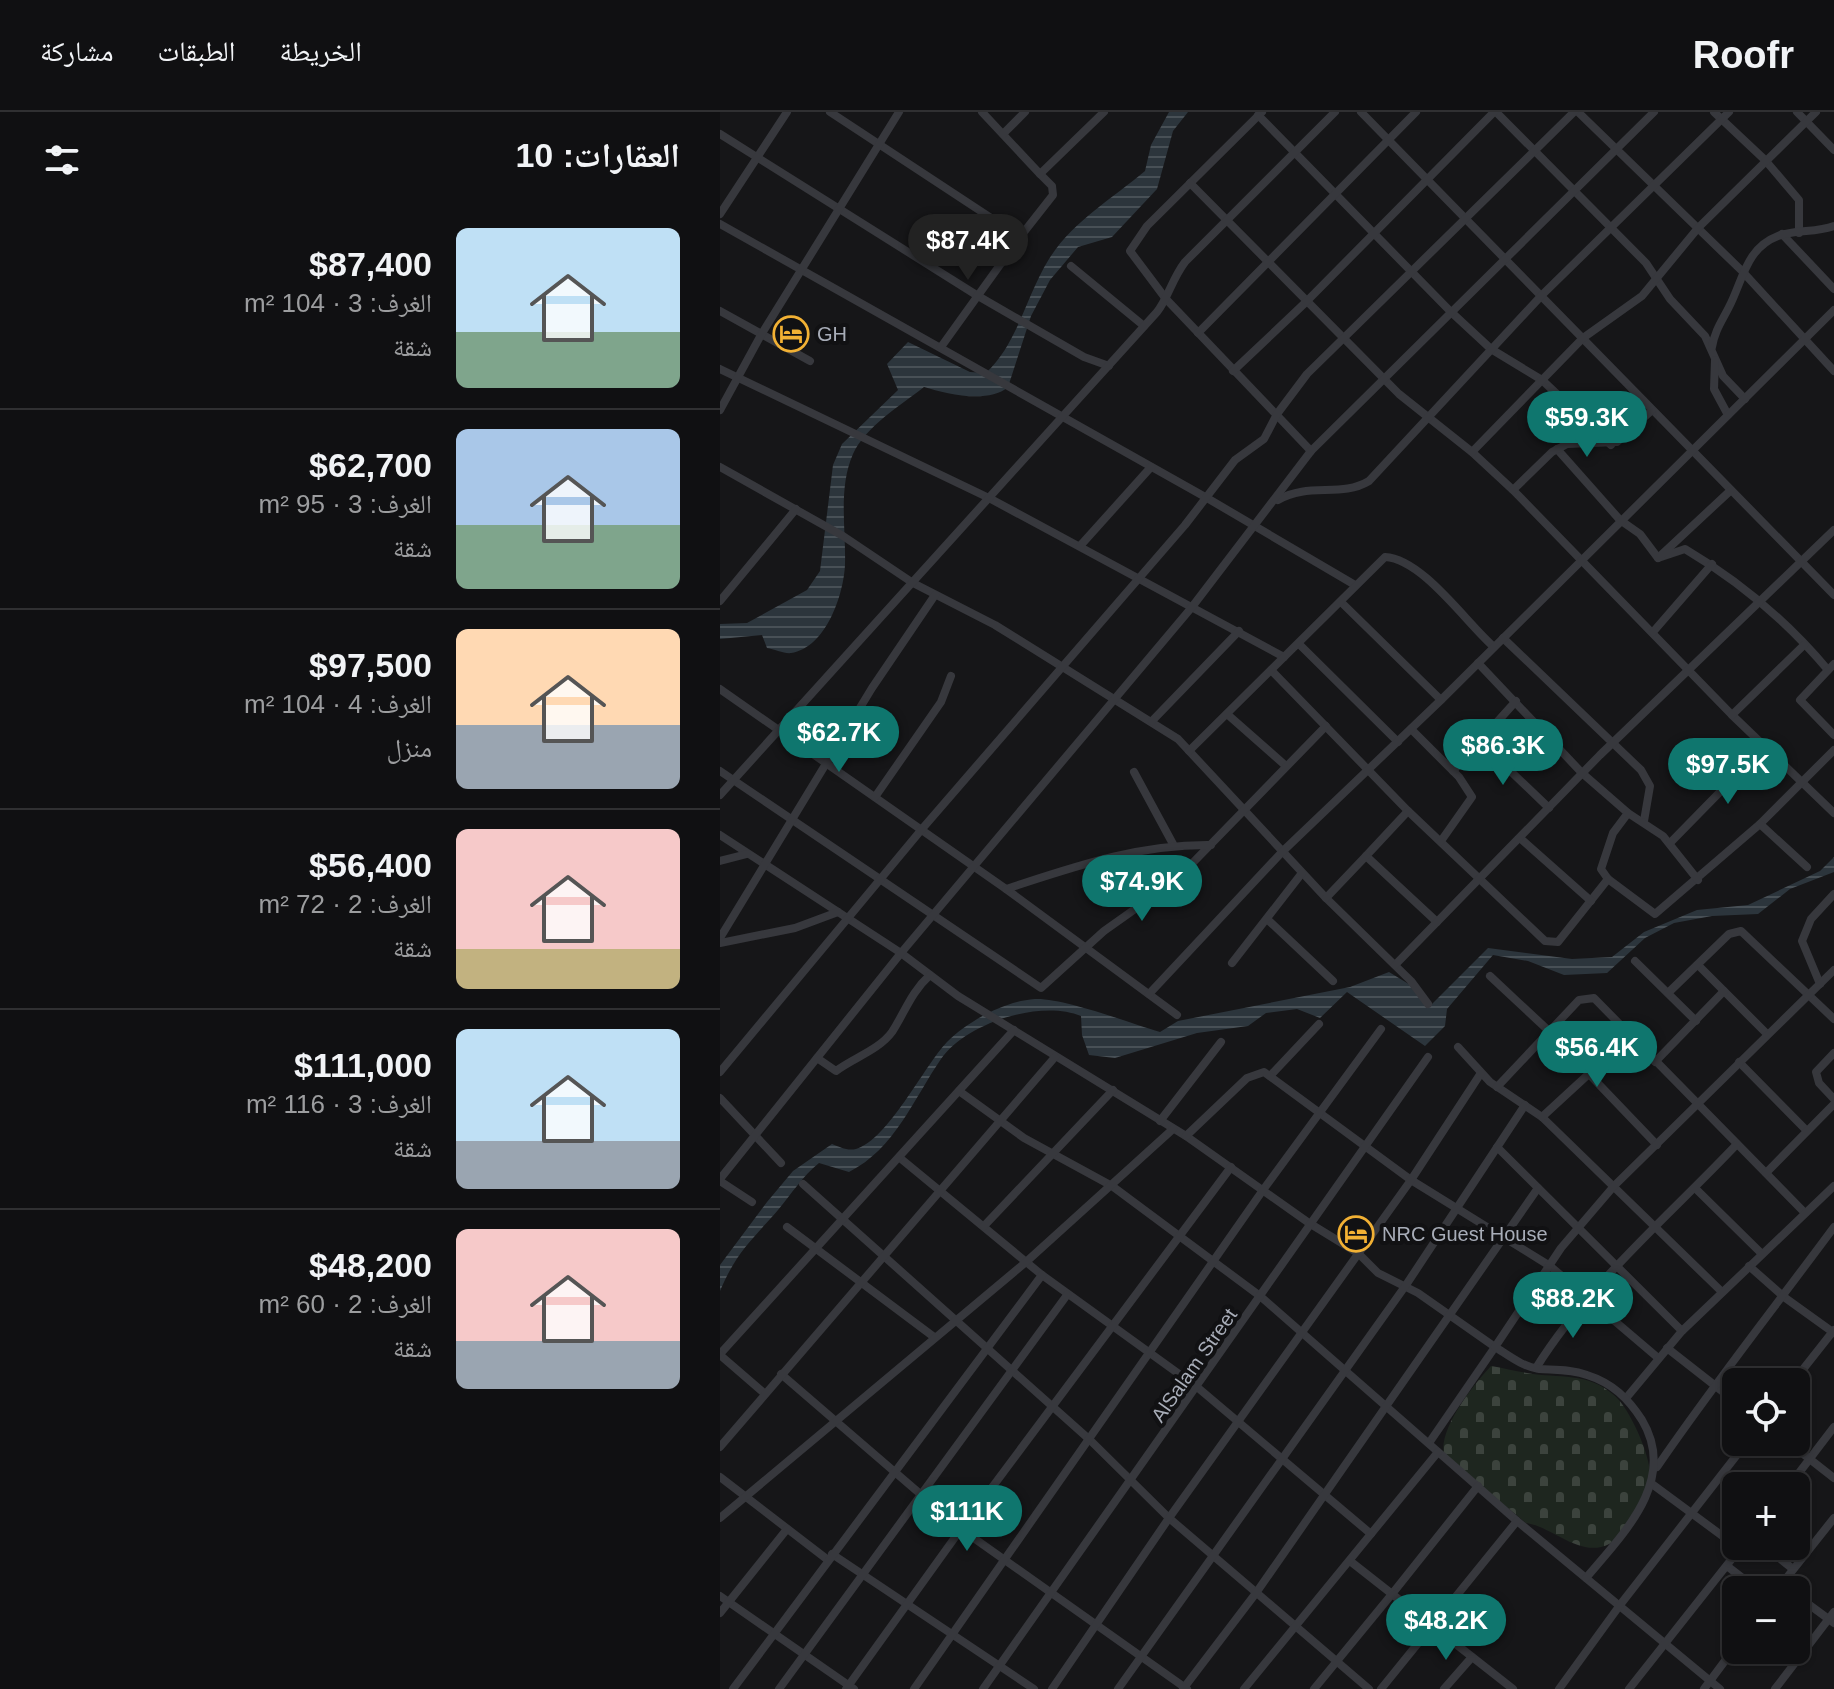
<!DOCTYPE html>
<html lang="ar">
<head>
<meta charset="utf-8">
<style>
	:root { --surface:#101012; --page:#1e1e20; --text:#f1f3f6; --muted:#9c9d9f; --line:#303032; --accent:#0f766e }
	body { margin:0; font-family:Arial,"Noto Naskh Arabic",sans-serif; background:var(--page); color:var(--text); direction:rtl; height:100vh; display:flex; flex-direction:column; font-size:30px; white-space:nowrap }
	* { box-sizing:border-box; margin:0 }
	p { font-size:26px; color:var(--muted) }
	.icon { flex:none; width:44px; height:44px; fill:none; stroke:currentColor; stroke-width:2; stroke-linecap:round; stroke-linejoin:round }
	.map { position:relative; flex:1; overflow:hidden; direction:ltr }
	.panel { display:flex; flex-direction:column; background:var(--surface); width:720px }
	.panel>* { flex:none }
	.tools { position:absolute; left:1002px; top:1256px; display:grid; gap:16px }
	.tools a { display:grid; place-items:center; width:88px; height:88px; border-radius:12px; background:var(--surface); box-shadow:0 2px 6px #0004,0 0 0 2px var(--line); font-size:40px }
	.price { position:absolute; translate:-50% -68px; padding:0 18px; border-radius:28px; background:var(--accent); color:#fff; font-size:26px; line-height:52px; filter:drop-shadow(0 2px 4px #0008) }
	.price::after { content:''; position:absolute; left:50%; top:48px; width:24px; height:18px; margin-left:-12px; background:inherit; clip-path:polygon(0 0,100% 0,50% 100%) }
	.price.selected { background:#222; color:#fff }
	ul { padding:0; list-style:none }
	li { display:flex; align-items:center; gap:24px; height:200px; padding:0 40px }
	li+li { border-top:2px solid var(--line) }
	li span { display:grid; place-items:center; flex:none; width:224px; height:160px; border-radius:12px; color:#555 }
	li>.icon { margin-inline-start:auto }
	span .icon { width:96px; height:96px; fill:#fffc; stroke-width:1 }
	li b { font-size:34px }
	h2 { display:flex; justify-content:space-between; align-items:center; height:96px; padding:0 40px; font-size:34px }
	header { display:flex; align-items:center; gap:48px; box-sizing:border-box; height:112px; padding:0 40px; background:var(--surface); border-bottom:2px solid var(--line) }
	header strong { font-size:38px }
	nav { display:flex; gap:44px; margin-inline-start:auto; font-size:28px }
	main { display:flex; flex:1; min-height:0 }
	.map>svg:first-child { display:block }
	.cemetery { fill:url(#cemetery-stones) }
	.water { fill:url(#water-rules) }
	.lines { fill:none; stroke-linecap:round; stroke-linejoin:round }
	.minor { stroke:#37383d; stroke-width:8 }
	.labels { text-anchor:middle; stroke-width:8; stroke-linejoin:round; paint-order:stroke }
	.poi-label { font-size:20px; fill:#a8adb8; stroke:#111113; text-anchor:start }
	.street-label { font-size:20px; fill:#a8adb8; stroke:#111113 }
</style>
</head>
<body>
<header>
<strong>Roofr</strong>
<nav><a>الخريطة</a><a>الطبقات</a><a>مشاركة</a></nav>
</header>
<main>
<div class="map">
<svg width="1114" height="1577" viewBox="0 0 1114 1577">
	<defs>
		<pattern id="cemetery-stones" width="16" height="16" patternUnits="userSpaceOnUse" patternTransform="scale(2)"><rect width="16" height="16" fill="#1e261f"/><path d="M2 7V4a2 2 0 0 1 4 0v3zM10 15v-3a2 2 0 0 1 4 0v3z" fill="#3c433d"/></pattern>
		<pattern id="water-rules" width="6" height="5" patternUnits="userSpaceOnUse" patternTransform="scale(2)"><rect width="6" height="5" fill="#2c353c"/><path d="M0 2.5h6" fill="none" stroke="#485056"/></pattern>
	</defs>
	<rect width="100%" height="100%" fill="#161618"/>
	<path class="cemetery" d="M771 1254C783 1256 795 1259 807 1261 839 1267 867 1259 895 1284 910 1297 933 1348 930 1368 928 1382 916 1400 907 1411 900 1421 894 1433 881 1435 855 1441 830 1414 806 1411L724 1343C718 1317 754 1272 771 1254Z"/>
	<g class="water">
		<path d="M449 0H468L453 19 437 77 392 125 358 135 330 168 311 204 288 275C268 292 227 282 204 275 181 293 146 314 133 342 118 376 126 417 125 452 124 482 106 536 71 541 65 542 54 537 47 536L42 523 0 527V512L27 511 87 478 100 459 113 353 122 332 178 278 167 252 188 230 250 260 266 261C298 231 306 184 329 147 353 109 392 87 425 59L431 33Z"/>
		<path d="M1114 745V760L1070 777 1038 802 992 804 954 811 925 826 887 861 844 863 808 849 773 843 727 897 725 914 705 934 627 880 600 906 577 897 546 901 528 914 477 921 395 946 369 943 362 923 361 904C321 887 246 911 221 947 194 986 175 1037 129 1060L99 1051C82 1065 72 1081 58 1098 31 1129 17 1139 0 1179V1153L47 1090 73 1059 112 1032C120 1035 127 1039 136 1037 168 1028 204 954 227 930 248 909 285 889 315 887 345 886 409 911 440 920L458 909 630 875 669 860 692 874 709 895 768 836 852 847 892 845 924 820 977 798 1028 793 1100 759Z"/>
	</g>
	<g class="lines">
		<g class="minor">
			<polyline points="110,0 300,125 333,83 332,74 320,62"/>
			<polyline points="262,0 320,62 384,0"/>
			<polyline points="542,0 427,114 410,139 446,187 591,339"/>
			<polyline points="641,0 1114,483"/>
			<polyline points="776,0 926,151 950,187 985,224 1003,264 1025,287"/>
			<polyline points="858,0 1022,159 1114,259"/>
			<polyline points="994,0 1045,48 1079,88 1079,121"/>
			<polyline points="1077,0 1114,38"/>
			<polyline points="538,3 730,199 771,237 822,268 891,333"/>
			<polyline points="0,22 258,184 364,245 389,254"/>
			<polyline points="283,22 305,0"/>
			<polyline points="470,71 679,282 752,340 793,378 1012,603 1114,701"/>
			<polyline points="0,102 67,0"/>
			<polyline points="0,112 487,386 635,473"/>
			<polyline points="1062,122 1114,177"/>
			<polyline points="351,154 424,214"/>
			<polyline points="0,199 90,249"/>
			<polyline points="478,221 696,0"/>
			<polyline points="221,235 300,125"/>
			<path d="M992 235C995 218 1002 209 1009 195 1023 168 1026 136 1058 124 1076 117 1096 121 1114 114"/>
			<polyline points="995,248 994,277 1008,303"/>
			<polyline points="0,257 269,386 564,545"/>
			<polyline points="513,259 586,190 774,0"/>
			<polyline points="0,298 41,223 179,0"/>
			<path d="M837 337 900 408 920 422 938 446 965 437C1019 469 1067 509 1108 558"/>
			<polyline points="752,340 863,226 922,184 978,116 1096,0"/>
			<polyline points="0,355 123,424 193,471 275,513 458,627 606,786 691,869 708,892"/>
			<polyline points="793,378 832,340 847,332 897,330 932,298"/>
			<path d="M558 388C589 370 621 386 649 369L822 183 1009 0"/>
			<polyline points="360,434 431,355"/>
			<polyline points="938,446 1010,379"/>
			<polyline points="0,489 76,397"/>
			<polyline points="621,490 721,588"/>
			<polyline points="933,520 992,452"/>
			<polyline points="783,526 921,658 930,674 924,709"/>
			<polyline points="579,532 678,630"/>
			<polyline points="758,551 862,661 908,701 893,721 881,757 888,767 935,802 1040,712 1114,638"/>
			<polyline points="1114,552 1080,588 1114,623"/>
			<polyline points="551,558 688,699 825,829 838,830 888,767"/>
			<polyline points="0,577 286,777 457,903"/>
			<polyline points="507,602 566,654"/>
			<polyline points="1012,603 1084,533"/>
			<polyline points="432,609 519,519"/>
			<polyline points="691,617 739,665 752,685 721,729"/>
			<polyline points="760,630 829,696"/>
			<path d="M469 639 665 445C703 447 747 512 774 535"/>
			<polyline points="0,659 321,876 384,819 456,768 606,614"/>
			<polyline points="733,659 796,589"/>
			<polyline points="414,660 453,732"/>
			<path d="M0 683 437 200C448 186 452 167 465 150L615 0"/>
			<polyline points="155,685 221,590 231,564"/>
			<polyline points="688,699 646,744 717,810"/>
			<polyline points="908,701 943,724 978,768"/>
			<polyline points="1040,712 1087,755"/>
			<polyline points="0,723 181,841 238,884 466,1024 589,1111 638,1141 658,1161 698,1181 775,1235 709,1331"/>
			<polyline points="801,727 871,789"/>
			<polyline points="950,731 1044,635"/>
			<polyline points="0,749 27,742"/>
			<path d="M286 777C354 755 418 732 491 733"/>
			<polyline points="606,786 646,744"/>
			<polyline points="547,807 613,869"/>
			<polyline points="0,826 152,576 215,483"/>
			<polyline points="0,831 75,816 118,800"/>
			<polyline points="915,849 976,909"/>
			<polyline points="512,851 582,761"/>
			<polyline points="675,853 880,643 1114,418"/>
			<polyline points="978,853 1047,922"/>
			<polyline points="770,864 830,920"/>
			<polyline points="1100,872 1082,829 1091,807 1114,782"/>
			<polyline points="948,881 1009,822 1021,819 1114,907"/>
			<polyline points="429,882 562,740 721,588 1114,198"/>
			<polyline points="738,935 770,970 822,1005 1002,1180"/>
			<polyline points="1114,941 1096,960 1099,971 1114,987"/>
			<path d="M97 946 116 959C133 946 159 938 172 920 185 900 191 880 210 863"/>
			<polyline points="935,950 1004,879"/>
			<polyline points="1019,950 1086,1018"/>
			<polyline points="0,960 202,717 465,413 515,348 544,327 557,302 587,262 854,0"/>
			<polyline points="869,962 937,1033"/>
			<polyline points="550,964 599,912"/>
			<polyline points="777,975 859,888 874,886 1084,1100"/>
			<polyline points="239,979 304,1026 392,1074 540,1184 797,1409 1000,1577"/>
			<polyline points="0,986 61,1051"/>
			<polyline points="822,1005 910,924"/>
			<polyline points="440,1009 501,930"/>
			<polyline points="466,1024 527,966 544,960 691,1068 830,1154 937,1245"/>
			<polyline points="777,1035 962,1219"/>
			<polyline points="180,1046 322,1163 477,1275 651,1422"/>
			<polyline points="1046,1061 1114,992"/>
			<polyline points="0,1067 181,841 472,495 591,339 934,0"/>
			<polyline points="0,1069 32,1090"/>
			<polyline points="83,1072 370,1328 449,1406 649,1577"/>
			<polyline points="975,1076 1042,1142"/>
			<polyline points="264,1114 393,978"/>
			<polyline points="67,1115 214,1225"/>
			<polyline points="1029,1154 1064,1185 1114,1221"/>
			<polyline points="947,1236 1016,1290"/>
			<polyline points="0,1242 294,918"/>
			<polyline points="0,1243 44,1281"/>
			<path d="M816 1256C870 1170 948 1105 1017 1032"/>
			<polyline points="61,1262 241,1417 467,1577"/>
			<polyline points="1073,1270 1114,1218"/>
			<polyline points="907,1285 962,1219 1114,1074"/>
			<polyline points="1068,1330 1114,1366"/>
			<polyline points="0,1335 335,945"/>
			<path d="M937 1355C993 1273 1055 1195 1114 1115"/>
			<polyline points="0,1365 108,1448"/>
			<polyline points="932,1372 1016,1434"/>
			<polyline points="1069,1374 1114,1315"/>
			<polyline points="0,1406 306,1150 453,1017"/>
			<polyline points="1044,1434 1073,1457"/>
			<polyline points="112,1442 314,1577"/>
			<polyline points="630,1449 672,1482 758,1374"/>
			<polyline points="1007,1454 1038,1478"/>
			<path d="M866 1466C904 1421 958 1368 922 1308 908 1286 892 1271 867 1263 851 1257 835 1258 819 1257 803 1255 788 1243 775 1235L841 1136 894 1074 1114 858"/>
			<polyline points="1057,1478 1114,1406"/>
			<polyline points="1076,1483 1114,1511"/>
			<polyline points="0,1484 134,1577"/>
			<polyline points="0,1501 67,1417"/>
			<polyline points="13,1577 322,1163"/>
			<polyline points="59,1577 347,1183"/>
			<polyline points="126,1577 241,1417 511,1055"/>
			<polyline points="194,1577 543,1078 661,917"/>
			<polyline points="263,1577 708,945"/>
			<polyline points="332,1577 449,1406 691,1068 761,961"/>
			<polyline points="398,1577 686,1173 805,993"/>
			<polyline points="463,1577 536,1481 818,1076"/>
			<polyline points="524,1577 718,1340"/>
			<polyline points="594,1577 672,1482 793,1577"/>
			<polyline points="661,1577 797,1409"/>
			<polyline points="724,1577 752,1545"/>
			<polyline points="839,1577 900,1493 1027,1330"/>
			<polyline points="909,1577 1022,1434"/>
			<polyline points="984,1577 1016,1534"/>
			<polyline points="1055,1577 1114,1500"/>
		</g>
	</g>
	<defs>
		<symbol id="hotel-ring" viewBox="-11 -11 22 22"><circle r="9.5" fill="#111113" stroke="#f2b134" stroke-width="1.5"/><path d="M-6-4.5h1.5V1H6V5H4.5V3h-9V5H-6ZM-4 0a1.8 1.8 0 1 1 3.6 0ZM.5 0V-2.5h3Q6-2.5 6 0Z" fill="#f2b134"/></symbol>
	</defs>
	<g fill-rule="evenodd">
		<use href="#hotel-ring" x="51" y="202" width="40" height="40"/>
		<use href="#hotel-ring" x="616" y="1102" width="40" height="40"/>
	</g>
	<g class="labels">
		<g class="poi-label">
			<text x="97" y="229">GH</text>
			<text x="662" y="1129">NRC Guest House</text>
		</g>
		<g class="street-label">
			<text transform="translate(474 1253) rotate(-55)" y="7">AlSalam Street</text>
		</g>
	</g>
</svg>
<div class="tools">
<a><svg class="icon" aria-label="locate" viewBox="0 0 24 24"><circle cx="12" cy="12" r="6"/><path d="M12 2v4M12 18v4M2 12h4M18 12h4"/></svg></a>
<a>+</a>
<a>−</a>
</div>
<b class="price selected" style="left:248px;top:170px">$87.4K</b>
<b class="price" style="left:867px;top:347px">$59.3K</b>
<b class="price" style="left:119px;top:662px">$62.7K</b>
<b class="price" style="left:783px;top:675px">$86.3K</b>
<b class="price" style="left:1008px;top:694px">$97.5K</b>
<b class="price" style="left:422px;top:811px">$74.9K</b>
<b class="price" style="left:877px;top:977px">$56.4K</b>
<b class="price" style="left:853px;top:1228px">$88.2K</b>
<b class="price" style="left:247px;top:1441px">$111K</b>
<b class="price" style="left:726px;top:1550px">$48.2K</b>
</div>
<section class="panel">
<h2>العقارات: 10<svg class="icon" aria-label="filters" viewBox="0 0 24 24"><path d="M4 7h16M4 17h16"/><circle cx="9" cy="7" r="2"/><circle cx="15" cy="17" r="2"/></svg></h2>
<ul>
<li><span style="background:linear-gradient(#bfe0f5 65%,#7fa58c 0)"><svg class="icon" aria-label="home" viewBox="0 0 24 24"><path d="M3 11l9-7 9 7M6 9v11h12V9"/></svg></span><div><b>$87,400</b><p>الغرف: 3 · 104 m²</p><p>شقة</p></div></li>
<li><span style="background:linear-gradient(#a9c7e8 60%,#7fa58c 0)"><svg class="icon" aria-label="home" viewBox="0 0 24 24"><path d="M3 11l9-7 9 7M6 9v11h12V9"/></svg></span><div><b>$62,700</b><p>الغرف: 3 · 95 m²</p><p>شقة</p></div></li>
<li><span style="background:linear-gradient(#ffd9b3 60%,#9aa5b1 0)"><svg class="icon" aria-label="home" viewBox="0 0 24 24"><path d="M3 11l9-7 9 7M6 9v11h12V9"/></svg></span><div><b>$97,500</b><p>الغرف: 4 · 104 m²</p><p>منزل</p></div></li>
<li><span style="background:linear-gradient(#f6c9c9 75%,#c2b280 0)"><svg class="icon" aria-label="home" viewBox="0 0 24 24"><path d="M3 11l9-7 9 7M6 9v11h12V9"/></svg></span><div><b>$56,400</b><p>الغرف: 2 · 72 m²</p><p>شقة</p></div></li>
<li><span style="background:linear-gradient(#bfe0f5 70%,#9aa5b1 0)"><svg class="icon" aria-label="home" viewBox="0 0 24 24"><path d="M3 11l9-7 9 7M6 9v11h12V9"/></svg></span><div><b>$111,000</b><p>الغرف: 3 · 116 m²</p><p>شقة</p></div></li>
<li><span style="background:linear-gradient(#f6c9c9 70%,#9aa5b1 0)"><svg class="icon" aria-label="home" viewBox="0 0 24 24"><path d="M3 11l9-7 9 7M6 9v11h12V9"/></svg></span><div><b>$48,200</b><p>الغرف: 2 · 60 m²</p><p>شقة</p></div></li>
</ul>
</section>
</main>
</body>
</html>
